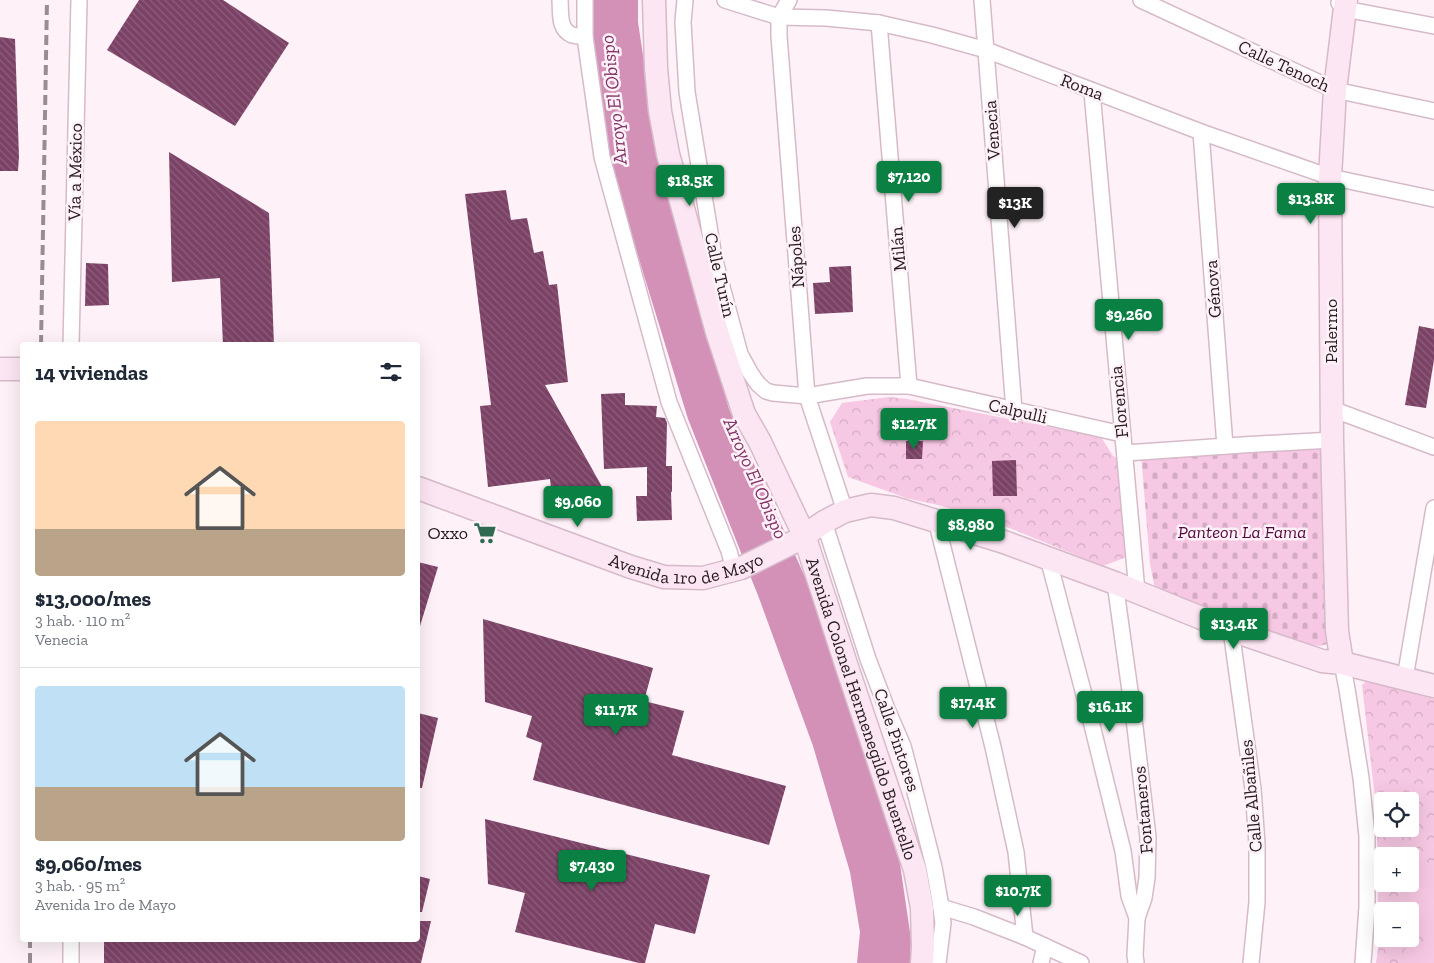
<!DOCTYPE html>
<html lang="es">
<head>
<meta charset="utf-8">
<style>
	:root { --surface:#fff; --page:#f2f2f3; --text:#1f2937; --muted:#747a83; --line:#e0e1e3; --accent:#0b8043 }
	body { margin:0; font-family:"Zilla Slab",serif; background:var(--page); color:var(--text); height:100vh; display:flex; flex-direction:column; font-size:19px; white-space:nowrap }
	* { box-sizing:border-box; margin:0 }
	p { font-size:16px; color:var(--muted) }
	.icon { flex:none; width:28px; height:28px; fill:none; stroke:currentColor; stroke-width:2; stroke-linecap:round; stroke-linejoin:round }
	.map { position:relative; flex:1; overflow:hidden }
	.details { position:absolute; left:20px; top:342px; width:400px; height:600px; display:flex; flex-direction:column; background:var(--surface); border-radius:5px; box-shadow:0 5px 20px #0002 }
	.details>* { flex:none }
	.fabs { position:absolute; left:1374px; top:792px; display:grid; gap:10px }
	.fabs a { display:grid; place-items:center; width:45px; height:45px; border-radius:5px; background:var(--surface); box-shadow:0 5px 20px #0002; font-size:25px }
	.price { position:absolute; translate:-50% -42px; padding:0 11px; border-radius:5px; background:var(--accent); color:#fff; font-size:16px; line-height:32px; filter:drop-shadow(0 1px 2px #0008) }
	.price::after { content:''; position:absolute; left:50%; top:30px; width:15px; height:11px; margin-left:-8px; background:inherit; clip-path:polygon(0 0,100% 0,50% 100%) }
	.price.selected { background:#222; color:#fff }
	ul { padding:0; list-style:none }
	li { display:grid; align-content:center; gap:10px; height:265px; padding:0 15px }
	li+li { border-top:1px solid var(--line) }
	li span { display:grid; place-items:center; height:155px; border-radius:5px; color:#555 }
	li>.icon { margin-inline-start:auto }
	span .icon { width:90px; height:90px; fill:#fffc; stroke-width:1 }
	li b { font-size:21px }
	h2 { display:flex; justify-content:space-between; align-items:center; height:60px; padding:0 15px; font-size:21px }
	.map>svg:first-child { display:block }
	.cemetery { fill:url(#cemetery-stones) }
	.park { fill:url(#park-crowns); fill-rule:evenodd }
	.pitch { fill:#f7c8e3 }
	.water { fill:#d391b8 }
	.building { fill:url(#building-back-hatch) }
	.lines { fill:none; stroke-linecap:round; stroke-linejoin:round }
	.street-casing { stroke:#d6bac9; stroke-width:18 }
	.secondary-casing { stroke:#d6bac9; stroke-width:25 }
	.street { stroke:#fff; stroke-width:15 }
	.secondary { stroke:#fde6f3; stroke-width:22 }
	.rail { stroke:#988d93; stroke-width:4; stroke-dasharray:10 5; stroke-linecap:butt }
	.labels { text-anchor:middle; stroke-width:5; stroke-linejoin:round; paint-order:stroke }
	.street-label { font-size:18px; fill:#23191f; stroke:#fef2f8 }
	.park-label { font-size:18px; font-style:italic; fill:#55063e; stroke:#fef2f8 }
	.poi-label { font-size:18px; fill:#23191f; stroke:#fef2f8; text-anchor:end }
	.water-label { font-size:19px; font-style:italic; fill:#813366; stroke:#fef2f8 }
</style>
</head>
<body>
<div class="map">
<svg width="1434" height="963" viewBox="0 0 1434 963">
	<defs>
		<pattern id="cemetery-stones" width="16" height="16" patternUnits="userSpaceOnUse" patternTransform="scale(1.25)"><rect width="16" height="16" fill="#f7c8e3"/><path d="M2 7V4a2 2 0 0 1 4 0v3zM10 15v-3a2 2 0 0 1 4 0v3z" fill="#d3abc2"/></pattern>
		<pattern id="park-crowns" width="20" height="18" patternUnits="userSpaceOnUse" patternTransform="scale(1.25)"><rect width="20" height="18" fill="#f7c8e3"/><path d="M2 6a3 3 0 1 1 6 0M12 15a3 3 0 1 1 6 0" fill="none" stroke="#d3abc2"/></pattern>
		<pattern id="building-back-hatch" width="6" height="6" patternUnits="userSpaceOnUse" patternTransform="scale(1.25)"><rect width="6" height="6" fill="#7c4266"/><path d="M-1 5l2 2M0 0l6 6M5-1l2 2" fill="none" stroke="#8c607c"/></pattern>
	</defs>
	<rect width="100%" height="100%" fill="#fef2f8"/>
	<polygon class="cemetery" points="1323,445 1329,628 1327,644 1320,646 1311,645 1234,618 1155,589 1150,564 1141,454"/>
	<g class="park">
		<polygon points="889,397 907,399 1101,437 1113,456 1118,459 1127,557 1103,566 1002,525 942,506 906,498 848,477 830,422 842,403"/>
		<path d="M1367 681 1434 699V963H1376L1378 949 1377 816 1362 685ZM1382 801H1410V829H1382ZM1382 856H1410V884H1382ZM1382 911H1410V939H1382Z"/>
	</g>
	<g class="pitch">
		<polygon points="1420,861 1434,863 1434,938 1410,933 1410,919"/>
		<polygon points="1407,940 1434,945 1434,963 1403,963"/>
	</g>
	<polygon class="water" points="591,0 638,0 638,22 657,149 729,409 810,588 858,737 900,864 911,939 910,963 857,963 860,932 850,872 813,746 759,598 688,419 608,158 591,22"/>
	<g class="building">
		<polygon points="139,0 223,0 289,43 235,126 107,50"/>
		<polygon points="0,37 15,39 19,157 18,171 0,171"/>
		<polygon points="169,152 269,213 274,345 223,345 220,278 172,282"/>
		<polygon points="506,190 511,220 527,218 534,253 543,251 549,285 557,284 568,382 545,385 610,501 553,508 550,479 488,487 480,406 491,405 465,194"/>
		<polygon points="86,263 108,264 109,305 85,306"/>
		<polygon points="851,266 853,312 815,314 813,283 830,282 829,267"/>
		<polygon points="1419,326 1434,329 1434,360 1426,408 1405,405"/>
		<polygon points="625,393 625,405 657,406 656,417 665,418 667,423 666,466 672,466 672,492 671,492 672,520 637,521 636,496 647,496 647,467 604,469 601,394"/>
		<polygon points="906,441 923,441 922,459 906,459"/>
		<polygon points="1016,460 1017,496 993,496 992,461"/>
		<polygon points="418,562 438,567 420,626 418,625"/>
		<polygon points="483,619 653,668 644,701 684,711 672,755 786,786 769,845 533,780 542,743 526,737 532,716 485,702"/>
		<polygon points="418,713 438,718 422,788 418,788"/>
		<polygon points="485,819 710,875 695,934 655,924 645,963 639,963 515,932 525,893 488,884"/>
		<polygon points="418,876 430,879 422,912 418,912"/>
		<polygon points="418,921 431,921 421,963 104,963 104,940 418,940"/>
	</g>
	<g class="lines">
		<defs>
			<g id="street">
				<path d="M560 0C561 12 558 29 572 35 575 36 581 36 585 37"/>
				<polyline points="585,0 585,37 602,157 669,402 729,551 734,569"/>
				<polyline points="685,0 683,22 687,92 714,257 740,354 751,374 758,384 766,391 773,393 807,396 867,386 909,386 1122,434"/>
				<polyline points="725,0 779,17 826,18 879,23 932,35 986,50 1201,132 1330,177 1434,199"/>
				<polyline points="789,0 779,17 779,36 807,396 845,511"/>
				<polyline points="982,0 1014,410"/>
				<polyline points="1141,0 1335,90 1434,111"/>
				<polyline points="1339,3 1345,9 1434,26"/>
				<polyline points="879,23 909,386"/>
				<polyline points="1092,92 1137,592"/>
				<polyline points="1201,132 1225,446"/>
				<polyline points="71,345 79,0"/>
				<polyline points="1332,409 1434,447"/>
				<polyline points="1125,453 1242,445 1332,440"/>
				<polyline points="936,520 993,747 1016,852 1025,937"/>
				<polyline points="824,522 868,659 887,709 903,746 914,788 934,867 941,907 943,923 938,963"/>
				<polyline points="1048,558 1091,721 1123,851 1129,896 1137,918 1135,955 1136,963"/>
				<polyline points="1115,583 1135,727 1148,837 1147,878 1144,898 1137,918"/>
				<polyline points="1231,630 1253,789 1257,844 1257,902 1251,963"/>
				<polyline points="1342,663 1347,689 1361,778 1367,836 1367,907 1363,963"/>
				<polyline points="1405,678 1434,508"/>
				<polyline points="941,907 974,917 1025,937 1081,963"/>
				<polyline points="71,963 71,940"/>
				<polyline points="1041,963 1045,946"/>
			</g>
			<g id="secondary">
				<path id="s1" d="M654 0 656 68 660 111 668 154 717 332 744 414 760 442 804 535 847 667 915 870 922 908 923 948 922 963"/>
				<polyline points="0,369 22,369"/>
				<path id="s2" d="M418 488 631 567 664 577 703 578 741 568 798 540 824 522 845 511 871 505 894 508 1004 542 1115 583 1231 630 1322 661 1342 663 1434 686"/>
				<polyline points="1342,663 1337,631 1332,440 1330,177 1335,90 1346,0"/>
			</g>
		</defs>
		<use href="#street" class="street-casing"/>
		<use href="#secondary" class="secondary-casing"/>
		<use href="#street" class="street"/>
		<use href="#secondary" class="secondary"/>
		<g class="rail">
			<polyline points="41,345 47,0"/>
			<polyline points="30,963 30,940"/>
		</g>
	</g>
	<defs>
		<symbol id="supermarket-bare" viewBox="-9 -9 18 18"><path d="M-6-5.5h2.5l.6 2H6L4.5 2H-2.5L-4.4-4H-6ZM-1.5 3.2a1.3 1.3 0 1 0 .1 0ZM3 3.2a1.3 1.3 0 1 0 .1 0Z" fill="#316a52" stroke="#fef2f8" stroke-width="2.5" paint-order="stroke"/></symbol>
	</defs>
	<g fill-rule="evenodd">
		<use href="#supermarket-bare" x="469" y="517" width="32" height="32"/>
	</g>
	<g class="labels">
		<g class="street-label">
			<text transform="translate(1284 66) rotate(25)" y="6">Calle Tenoch</text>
			<text transform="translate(1082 87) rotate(21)" y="6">Roma</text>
			<text transform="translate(992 130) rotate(-94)" y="6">Venecia</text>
			<text transform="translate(75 172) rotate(-89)" y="6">Vía a México</text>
			<text transform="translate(898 249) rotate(-95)" y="6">Milán</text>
			<text transform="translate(796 257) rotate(-94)" y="6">Nápoles</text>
			<text transform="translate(720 275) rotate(77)" y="6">Calle Turín</text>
			<text transform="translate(1213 289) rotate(-94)" y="6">Génova</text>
			<text transform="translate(1331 331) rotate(-90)" y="6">Palermo</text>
			<text transform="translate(1119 402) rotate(-95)" y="6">Florencia</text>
			<text transform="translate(1018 411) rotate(13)" y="6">Calpulli</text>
			<text dy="6" stroke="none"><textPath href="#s2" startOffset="284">Avenida 1ro de Mayo</textPath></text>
			<text dy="6" stroke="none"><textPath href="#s1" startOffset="744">Avenida Colonel Hermenegildo Buentello</textPath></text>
			<text transform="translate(897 740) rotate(71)" y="6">Calle Pintores</text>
			<text transform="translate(1251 796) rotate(-95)" y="6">Calle Albañiles</text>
			<text transform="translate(1143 810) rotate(-95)" y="6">Fontaneros</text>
		</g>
		<g class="park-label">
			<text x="1242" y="538">Panteon La Fama</text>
		</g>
		<g class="poi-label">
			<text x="468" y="539">Oxxo</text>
		</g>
		<g class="water-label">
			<text transform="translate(613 100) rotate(-96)" y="7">Arroyo El Obispo</text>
			<text transform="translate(756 478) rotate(66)" y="7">Arroyo El Obispo</text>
		</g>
	</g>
</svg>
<div class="fabs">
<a><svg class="icon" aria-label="locate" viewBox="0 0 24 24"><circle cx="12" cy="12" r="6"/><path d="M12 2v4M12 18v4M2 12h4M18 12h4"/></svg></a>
<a>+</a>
<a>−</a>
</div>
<b class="price" style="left:909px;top:203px">$7,120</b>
<b class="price" style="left:690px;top:207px">$18.5K</b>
<b class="price" style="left:1311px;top:225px">$13.8K</b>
<b class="price selected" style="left:1015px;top:229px">$13K</b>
<b class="price" style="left:1129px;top:341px">$9,260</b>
<b class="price" style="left:914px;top:450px">$12.7K</b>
<b class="price" style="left:578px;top:528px">$9,060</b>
<b class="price" style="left:971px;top:551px">$8,980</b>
<b class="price" style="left:1234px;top:650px">$13.4K</b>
<b class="price" style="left:973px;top:729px">$17.4K</b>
<b class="price" style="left:1110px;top:733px">$16.1K</b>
<b class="price" style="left:616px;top:736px">$11.7K</b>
<b class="price" style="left:592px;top:892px">$7,430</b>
<b class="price" style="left:1018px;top:917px">$10.7K</b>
<section class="details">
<h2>14 viviendas<svg class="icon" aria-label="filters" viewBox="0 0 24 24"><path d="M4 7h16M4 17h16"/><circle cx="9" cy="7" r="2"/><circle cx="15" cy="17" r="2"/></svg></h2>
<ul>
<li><span style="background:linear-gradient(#ffd9b3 70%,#b9a48a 0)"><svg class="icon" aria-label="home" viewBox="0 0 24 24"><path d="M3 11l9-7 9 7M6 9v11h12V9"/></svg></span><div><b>$13,000/mes</b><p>3 hab. · 110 m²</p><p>Venecia</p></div></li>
<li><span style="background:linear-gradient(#bfe0f5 65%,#b9a48a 0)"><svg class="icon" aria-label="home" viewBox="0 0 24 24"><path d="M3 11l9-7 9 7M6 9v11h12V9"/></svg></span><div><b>$9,060/mes</b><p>3 hab. · 95 m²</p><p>Avenida 1ro de Mayo</p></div></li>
</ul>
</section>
</div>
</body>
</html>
